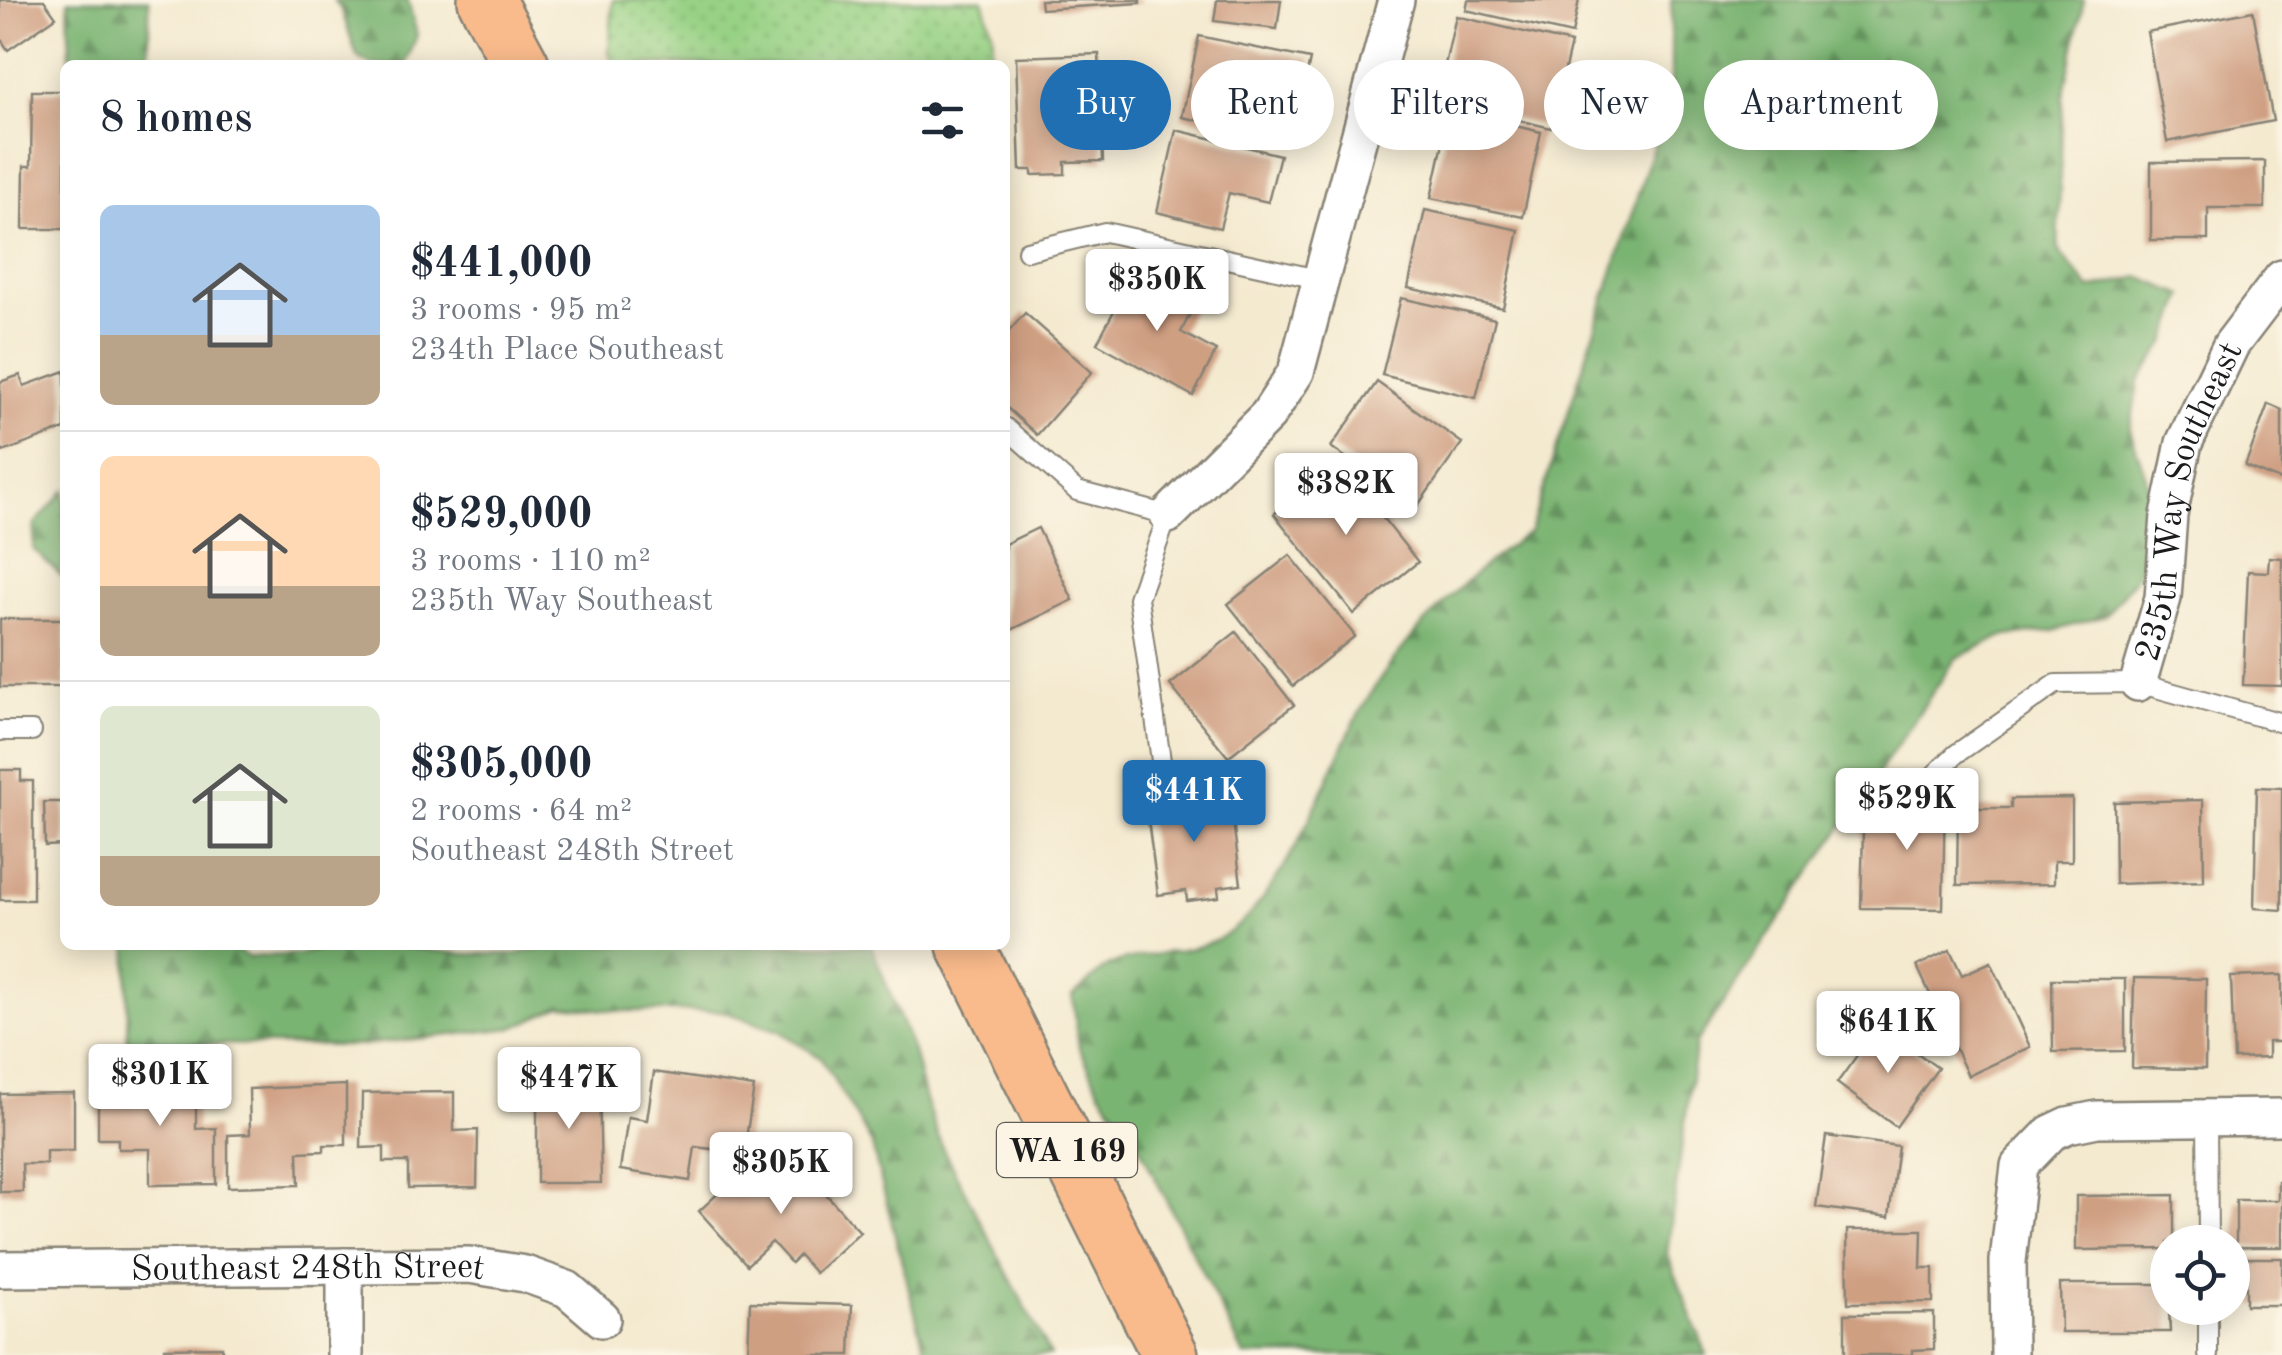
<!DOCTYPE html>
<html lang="en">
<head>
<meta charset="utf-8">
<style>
	:root { --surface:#fff; --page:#f2f2f3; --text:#1f2937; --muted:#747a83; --line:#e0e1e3; --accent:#1f6fb2 }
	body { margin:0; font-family:"Old Standard TT",serif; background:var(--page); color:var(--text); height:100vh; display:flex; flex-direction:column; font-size:38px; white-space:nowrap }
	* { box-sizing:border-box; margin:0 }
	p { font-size:32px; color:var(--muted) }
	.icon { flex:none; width:55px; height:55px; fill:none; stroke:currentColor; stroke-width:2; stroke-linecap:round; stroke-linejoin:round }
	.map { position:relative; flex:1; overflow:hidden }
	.drawer { position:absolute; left:60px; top:60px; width:950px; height:890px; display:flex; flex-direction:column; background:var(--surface); border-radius:15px; box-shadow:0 5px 25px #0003 }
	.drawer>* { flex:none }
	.hud { position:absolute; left:1040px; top:60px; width:950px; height:90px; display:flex; gap:20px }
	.controls { position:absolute; left:2150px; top:1225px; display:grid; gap:20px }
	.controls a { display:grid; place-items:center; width:100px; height:100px; border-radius:50%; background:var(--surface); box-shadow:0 5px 25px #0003; font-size:50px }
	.price { position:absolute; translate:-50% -85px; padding:0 22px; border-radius:10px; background:#fff; color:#222; font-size:32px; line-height:65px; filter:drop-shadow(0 2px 5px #0008) }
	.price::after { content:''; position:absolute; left:50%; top:60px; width:30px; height:22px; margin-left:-15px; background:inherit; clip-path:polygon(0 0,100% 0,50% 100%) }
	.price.active { background:var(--accent); color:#fff }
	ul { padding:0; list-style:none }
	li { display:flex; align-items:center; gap:30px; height:250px; padding:0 40px }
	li+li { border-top:2px solid var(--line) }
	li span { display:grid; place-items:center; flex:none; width:280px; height:200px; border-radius:15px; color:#555 }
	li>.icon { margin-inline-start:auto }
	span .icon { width:120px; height:120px; fill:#fffc; stroke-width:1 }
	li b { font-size:42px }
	h2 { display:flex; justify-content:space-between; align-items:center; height:120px; padding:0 40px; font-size:42px }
	.pill { padding:0 35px; border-radius:45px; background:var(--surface); box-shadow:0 5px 25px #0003; font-size:35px; line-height:90px }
	.pill.active { background:var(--accent); color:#fff }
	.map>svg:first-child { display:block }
	.forest { fill:url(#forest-firs); stroke:#4b6847; stroke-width:2.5 }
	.park { fill:url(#park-dots); stroke:#5a7750; stroke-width:2.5 }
	.building { fill:#cf9f82 }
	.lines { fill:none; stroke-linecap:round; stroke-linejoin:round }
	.service-casing { stroke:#888376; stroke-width:22 }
	.minor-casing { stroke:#888376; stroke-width:40 }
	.primary-casing { stroke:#888376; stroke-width:60 }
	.service { stroke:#fff; stroke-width:18 }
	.minor { stroke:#fff; stroke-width:35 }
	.primary { stroke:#fabb8c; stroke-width:55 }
	.labels { text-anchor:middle; stroke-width:10; stroke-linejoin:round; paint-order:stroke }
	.shield { fill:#fcf5e5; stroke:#5f5d58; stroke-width:2.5 }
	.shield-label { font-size:32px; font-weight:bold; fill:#1c1c1c }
	.street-label { font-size:35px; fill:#1c1c1c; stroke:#fcf5e5 }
</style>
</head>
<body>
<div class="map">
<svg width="2282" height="1355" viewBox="0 0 2282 1355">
	<defs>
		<pattern id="forest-firs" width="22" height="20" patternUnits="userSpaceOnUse" patternTransform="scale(2.5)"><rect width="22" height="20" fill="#7ab472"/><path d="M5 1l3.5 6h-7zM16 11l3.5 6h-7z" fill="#63925d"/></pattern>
		<pattern id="park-dots" width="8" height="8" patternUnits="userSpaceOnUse" patternTransform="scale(2.5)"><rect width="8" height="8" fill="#98d285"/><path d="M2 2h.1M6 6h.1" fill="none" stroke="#82b472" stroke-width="1.8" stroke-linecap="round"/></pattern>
	</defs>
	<rect width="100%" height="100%" fill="#fcf5e5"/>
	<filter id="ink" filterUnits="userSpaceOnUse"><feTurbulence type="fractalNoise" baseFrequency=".01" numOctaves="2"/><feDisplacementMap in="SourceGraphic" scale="20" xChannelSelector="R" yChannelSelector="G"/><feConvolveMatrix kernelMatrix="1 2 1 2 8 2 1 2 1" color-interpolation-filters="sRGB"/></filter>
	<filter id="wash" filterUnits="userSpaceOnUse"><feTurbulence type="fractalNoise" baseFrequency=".0048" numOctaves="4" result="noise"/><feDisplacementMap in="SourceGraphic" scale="40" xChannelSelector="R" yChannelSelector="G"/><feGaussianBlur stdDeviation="2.25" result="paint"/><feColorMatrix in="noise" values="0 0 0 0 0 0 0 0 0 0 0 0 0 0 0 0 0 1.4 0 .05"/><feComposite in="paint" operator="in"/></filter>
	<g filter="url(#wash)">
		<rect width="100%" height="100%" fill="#f4ead0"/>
		<g class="forest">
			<polygon points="68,0 149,0 149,65 70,65"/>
			<polygon points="334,0 408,0 417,35 406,65 370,65 357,57 342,11"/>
			<path d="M1671 0H2084L2063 97 2058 250 2090 289 2139 277 2184 295 2167 341 2139 381 2130 430 2147 480 2154 529 2137 576 2105 616 2053 631 2003 636 1956 658 1696 1043 1667 1253 1707 1355H1244L1136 1140 1101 1093 1079 1048 1073 996C1086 986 1100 968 1115 963 1164 947 1210 959 1249 915 1297 861 1323 785 1355 721 1394 646 1461 579 1530 531L1671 92Z"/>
			<polygon points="65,490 65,579 33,549 35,524"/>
			<polygon points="128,945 229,945 248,957 300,954 332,945 391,945 462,954 516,954 553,945 871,945 913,1051 925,1100 942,1147 1050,1355 926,1355 871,1142 821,1058 779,1031 722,1011 620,1011 561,1006 513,1028 353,1046 127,1043"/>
		</g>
		<polygon class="park" points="613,0 983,0 993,35 990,65 615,65 609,53"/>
		<g id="blocks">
			<g class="building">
				<polygon points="0,0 44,0 56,17 8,50 0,38"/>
				<polygon points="1040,0 1140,0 1140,3 1041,9"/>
				<polygon points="1217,0 1281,0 1277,29 1214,21"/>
				<polygon points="1468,0 1579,0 1572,34 1466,10"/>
				<polygon points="2253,11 2273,121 2167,142 2147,32"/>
				<polygon points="1456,16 1571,43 1551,128 1437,100"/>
				<polygon points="1199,36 1310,59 1293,141 1182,117"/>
				<polygon points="1099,54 1103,161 1065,162 1065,174 1032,175 1032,170 1020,170 1016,57"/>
				<polygon points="32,91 65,91 65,229 23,229 24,166 31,166"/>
				<polygon points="1450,111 1541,132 1523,217 1431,198"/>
				<polygon points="1176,130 1280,155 1268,202 1229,193 1220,228 1157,212"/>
				<polygon points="2265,161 2265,208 2208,208 2208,240 2151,240 2151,162"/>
				<polygon points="1425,210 1519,230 1503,308 1408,288"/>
				<polygon points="1135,271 1195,304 1181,332 1216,351 1193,396 1097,343"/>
				<polygon points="1401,298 1495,319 1476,398 1382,375"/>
				<polygon points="1025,313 1092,372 1037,435 1005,406 1005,336"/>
				<polygon points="65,371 65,429 3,452 0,444 0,382 20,375 24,386"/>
				<polygon points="1377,382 1462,443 1416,508 1331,447"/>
				<polygon points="2268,404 2282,410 2282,481 2245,466"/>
				<polygon points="1338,462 1418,562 1354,614 1274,514"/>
				<polygon points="1038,528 1073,600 1005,633 1005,544"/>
				<polygon points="1290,555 1355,636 1293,686 1228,604"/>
				<polygon points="2269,557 2282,558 2282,686 2243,685 2248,571 2268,572"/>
				<rect x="0" y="619" width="65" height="68"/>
				<polygon points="1236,632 1294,705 1228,757 1170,685"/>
				<polygon points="0,770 21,770 21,781 33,781 33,900 0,900"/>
				<polygon points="1891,787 1945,787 1943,909 1861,908 1863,830 1889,830"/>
				<polygon points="2257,787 2282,788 2282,910 2254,908"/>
				<polygon points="1229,790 1241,884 1218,887 1219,897 1187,901 1186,891 1158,895 1146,805 1178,801 1179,805 1188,804 1187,795"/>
				<polygon points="2072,798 2072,861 2054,861 2054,884 1957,885 1958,808 2011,808 2011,799"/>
				<polygon points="2203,800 2204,881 2115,884 2114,802"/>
				<polygon points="44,802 65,802 65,845 45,846"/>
				<polygon points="1950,950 1962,975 1991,962 2030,1047 1968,1076 1917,966"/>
				<polygon points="2282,975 2282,1042 2268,1042 2268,1058 2234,1059 2231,977"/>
				<polygon points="2134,978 2206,979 2205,1069 2132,1068"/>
				<polygon points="2052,979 2125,979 2125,1051 2053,1052"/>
				<polygon points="1879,1025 1938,1068 1896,1127 1837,1083"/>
				<polygon points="654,1072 754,1087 745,1145 721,1141 720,1150 695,1147 690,1181 620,1170 628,1117 647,1120"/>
				<polygon points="599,1079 601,1183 537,1183 537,1080"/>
				<polygon points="196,1081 196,1129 216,1128 216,1184 150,1185 150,1149 118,1149 118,1139 98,1139 98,1082"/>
				<polygon points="346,1085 346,1145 324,1145 324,1151 298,1152 299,1185 228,1187 228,1135 250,1134 249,1089"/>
				<polygon points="454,1092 454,1131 478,1130 477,1187 408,1188 408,1162 384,1162 384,1147 361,1148 362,1093"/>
				<polygon points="74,1093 74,1151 46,1151 46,1164 22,1164 23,1192 0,1192 0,1094"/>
				<polygon points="1826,1136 1898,1146 1889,1217 1816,1207"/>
				<polygon points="790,1154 860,1232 815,1273 799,1255 791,1263 772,1242 747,1265 699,1211 740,1173 753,1188"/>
				<polygon points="2278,1181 2282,1181 2282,1247 2236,1247 2236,1200 2278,1200"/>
				<polygon points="2174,1195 2174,1242 2168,1242 2168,1249 2076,1250 2076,1196"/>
				<polygon points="1847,1230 1922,1230 1921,1268 1933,1268 1933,1302 1848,1303"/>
				<rect x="2246" y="1258" width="36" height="47"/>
				<polygon points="2060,1284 2168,1284 2170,1332 2061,1332"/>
				<polygon points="750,1302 852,1305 850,1355 748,1355"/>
				<polygon points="1934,1313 1934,1349 1913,1350 1913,1355 1845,1355 1845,1314"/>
				<polygon points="222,1347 222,1355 165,1355 165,1348"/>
			</g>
		</g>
	</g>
	<g filter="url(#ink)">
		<use href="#blocks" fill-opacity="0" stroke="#888376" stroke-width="2.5"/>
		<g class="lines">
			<defs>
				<g id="service">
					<polyline points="1027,251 1105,232 1322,280"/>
					<polyline points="1005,427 1077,491 1168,515 1138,598 1165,789"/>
					<polyline points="0,731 32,731"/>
					<polyline points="1927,782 1956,754 2056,684 2138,683 2282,723"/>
					<polyline points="2207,1118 2208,1242"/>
					<polyline points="2208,1308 2208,1355"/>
				</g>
				<g id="minor">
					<polyline points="1168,515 1268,415 1296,372 1396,0"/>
					<path id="s1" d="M2138 683 2163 598 2169 515 2184 443 2231 345 2282 278"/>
					<path id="s2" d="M0 1269 469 1265 525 1274 567 1289 602 1319"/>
					<polyline points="345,1355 345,1266"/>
					<polyline points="2009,1355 2008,1261 2019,1166 2051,1133 2068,1125 2097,1119 2282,1117"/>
				</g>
				<g id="primary">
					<polyline points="486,0 521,65"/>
					<polyline points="965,945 1170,1355"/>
				</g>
			</defs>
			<use href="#service" class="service-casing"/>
			<use href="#minor" class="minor-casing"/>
			<use href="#primary" class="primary-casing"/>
			<use href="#service" class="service"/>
			<use href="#minor" class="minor"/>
			<use href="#primary" class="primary"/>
		</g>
	</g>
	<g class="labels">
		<rect class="shield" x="997" y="1123" width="140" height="54" rx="8"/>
		<g class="shield-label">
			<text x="1067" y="1161">WA 169</text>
		</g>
		<g class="street-label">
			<text dy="12" stroke="none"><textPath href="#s1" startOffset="190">235th Way Southeast</textPath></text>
			<text dy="12" stroke="none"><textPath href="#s2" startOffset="308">Southeast 248th Street</textPath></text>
		</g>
	</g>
</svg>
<div class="controls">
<a><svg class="icon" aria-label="locate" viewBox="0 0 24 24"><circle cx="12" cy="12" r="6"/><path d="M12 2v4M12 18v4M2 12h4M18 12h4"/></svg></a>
</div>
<b class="price" style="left:1157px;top:334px">$350K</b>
<b class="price" style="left:1346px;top:538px">$382K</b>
<b class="price active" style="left:1194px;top:845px">$441K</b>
<b class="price" style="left:1907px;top:853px">$529K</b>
<b class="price" style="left:1888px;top:1076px">$641K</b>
<b class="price" style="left:160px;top:1129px">$301K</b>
<b class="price" style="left:569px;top:1132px">$447K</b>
<b class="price" style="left:781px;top:1217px">$305K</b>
<div class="hud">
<a class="pill active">Buy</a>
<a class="pill">Rent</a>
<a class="pill">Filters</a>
<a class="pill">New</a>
<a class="pill">Apartment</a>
</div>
<section class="drawer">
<h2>8 homes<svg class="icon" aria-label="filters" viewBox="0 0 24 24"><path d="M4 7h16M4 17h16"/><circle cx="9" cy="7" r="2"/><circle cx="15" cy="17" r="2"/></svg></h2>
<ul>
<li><span style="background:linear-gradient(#a9c7e8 65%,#b9a48a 0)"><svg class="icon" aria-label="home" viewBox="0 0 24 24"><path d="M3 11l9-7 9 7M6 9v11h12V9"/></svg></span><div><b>$441,000</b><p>3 rooms · 95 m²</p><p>234th Place Southeast</p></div></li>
<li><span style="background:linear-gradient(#ffd9b3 65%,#b9a48a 0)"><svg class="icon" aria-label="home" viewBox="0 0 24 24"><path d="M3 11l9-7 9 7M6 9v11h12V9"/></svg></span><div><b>$529,000</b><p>3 rooms · 110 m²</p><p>235th Way Southeast</p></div></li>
<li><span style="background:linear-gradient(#dfe7d0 75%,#b9a48a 0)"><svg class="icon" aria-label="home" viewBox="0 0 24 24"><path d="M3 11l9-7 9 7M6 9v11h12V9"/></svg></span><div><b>$305,000</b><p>2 rooms · 64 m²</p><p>Southeast 248th Street</p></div></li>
</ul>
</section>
</div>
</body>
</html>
